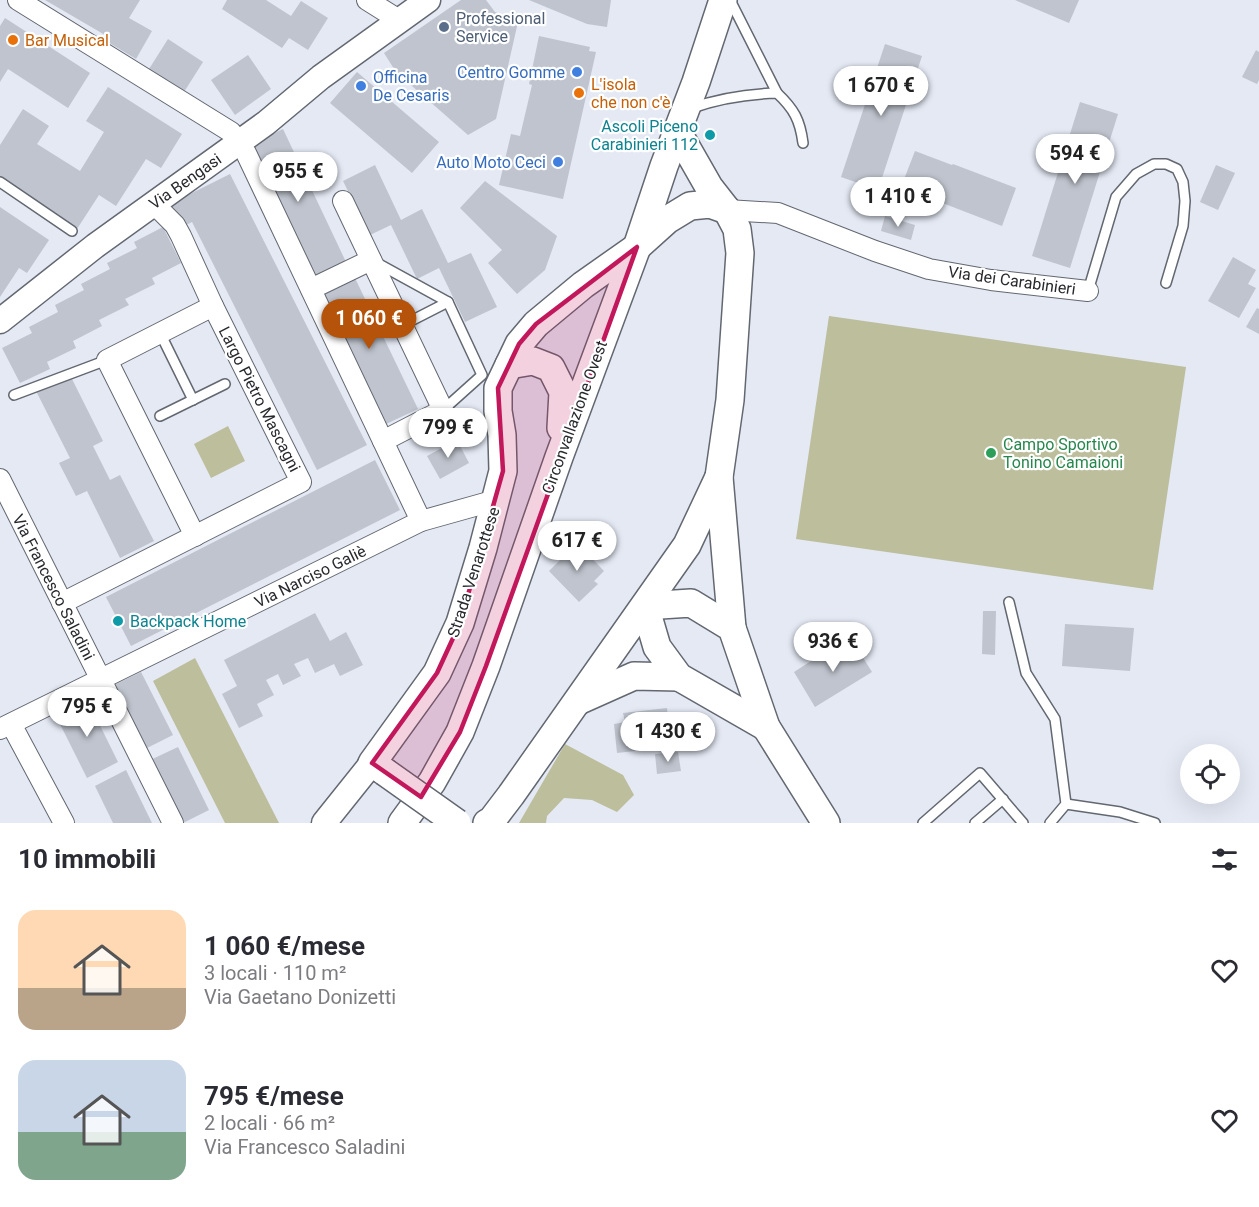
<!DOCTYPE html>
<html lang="it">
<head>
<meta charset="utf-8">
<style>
	:root { --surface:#fff; --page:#f2f2f3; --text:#2b2b33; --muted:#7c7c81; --accent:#b45309 }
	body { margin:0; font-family:Roboto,sans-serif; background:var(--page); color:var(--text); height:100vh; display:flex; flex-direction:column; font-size:22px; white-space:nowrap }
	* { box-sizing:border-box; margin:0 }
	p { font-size:20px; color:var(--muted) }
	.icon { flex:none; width:33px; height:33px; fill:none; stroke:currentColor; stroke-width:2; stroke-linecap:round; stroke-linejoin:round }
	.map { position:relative; height:823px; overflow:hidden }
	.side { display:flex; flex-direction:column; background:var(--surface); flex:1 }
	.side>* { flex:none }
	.buttons { position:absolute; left:1180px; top:744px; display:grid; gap:12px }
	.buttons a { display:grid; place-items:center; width:60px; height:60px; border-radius:50%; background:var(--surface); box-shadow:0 6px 24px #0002; font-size:30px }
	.price { position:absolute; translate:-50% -51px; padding:0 14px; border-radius:21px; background:#fff; color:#222; font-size:20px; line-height:39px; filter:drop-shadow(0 2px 3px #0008) }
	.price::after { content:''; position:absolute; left:50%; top:36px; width:18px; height:14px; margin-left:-9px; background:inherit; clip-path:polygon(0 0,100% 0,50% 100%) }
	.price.active { background:var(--accent); color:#fff }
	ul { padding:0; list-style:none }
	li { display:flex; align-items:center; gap:18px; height:150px; padding:0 18px }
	li span { display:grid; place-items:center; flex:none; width:168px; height:120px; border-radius:18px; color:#555 }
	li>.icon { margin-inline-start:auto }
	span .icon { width:72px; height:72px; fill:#fffc; stroke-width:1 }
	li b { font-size:26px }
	h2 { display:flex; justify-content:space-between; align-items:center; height:72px; padding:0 18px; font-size:26px }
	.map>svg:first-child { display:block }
	.green { fill:#bcbe9c }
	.building { fill:#bfc4ce }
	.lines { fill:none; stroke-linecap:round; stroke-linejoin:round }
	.service-casing { stroke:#626770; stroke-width:12 }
	.minor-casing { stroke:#626770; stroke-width:22 }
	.tertiary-casing { stroke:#626770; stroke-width:27 }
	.secondary-casing { stroke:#626770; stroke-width:30 }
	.service { stroke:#fff; stroke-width:9 }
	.minor { stroke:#fff; stroke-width:20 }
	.tertiary { stroke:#fff; stroke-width:24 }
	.secondary { stroke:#fff; stroke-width:27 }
	.secondary-bridge-casing { stroke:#626770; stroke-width:30; stroke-linecap:butt }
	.secondary-bridge { stroke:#fff; stroke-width:27 }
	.marked { fill:#c2185b; fill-opacity:0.2; stroke:#c2185b; stroke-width:4.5; stroke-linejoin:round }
	.service-dot { fill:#5c6f8a; stroke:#fff; stroke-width:2 }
	.food-dot { fill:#e8710a; stroke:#fff; stroke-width:2 }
	.shop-dot { fill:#3f7fe0; stroke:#fff; stroke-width:2 }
	.culture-dot { fill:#0f9aa8; stroke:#fff; stroke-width:2 }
	.leisure-dot { fill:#2e9e5b; stroke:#fff; stroke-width:2 }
	.labels { text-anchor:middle; stroke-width:4.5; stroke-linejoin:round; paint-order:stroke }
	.service-label { font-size:16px; fill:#4e5e75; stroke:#fff; text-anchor:start }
	.food-label { font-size:16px; fill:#c56008; stroke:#fff; text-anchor:start }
	.shop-label { font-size:16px; fill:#366cbe; stroke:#fff; text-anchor:end }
	.culture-label { font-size:16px; fill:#0d838f; stroke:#fff; text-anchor:end }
	.street-label { font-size:16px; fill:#27292d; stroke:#fff }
	.leisure-label { font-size:16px; fill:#27864d; stroke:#fff; text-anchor:start }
</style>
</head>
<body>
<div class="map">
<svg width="1259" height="823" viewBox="0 0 1259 823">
	<rect width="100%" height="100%" fill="#e4e9f4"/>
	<g class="green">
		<polygon points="829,316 1186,367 1153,590 796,539"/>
		<polygon points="228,426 245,461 211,478 194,444"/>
		<polygon points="195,658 279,823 225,823 153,681"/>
		<polygon points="565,744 623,775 634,795 617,812 592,800 564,798 547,816 546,823 519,823"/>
	</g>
	<g class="building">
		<polygon points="45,0 140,0 129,18 152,31 136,59 103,39 105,35"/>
		<polygon points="227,0 266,0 291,16 301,1 328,18 308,50 289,38 282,48 222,9"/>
		<polygon points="461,0 486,0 495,12 518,22 496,119 468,135 396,72 384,53"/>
		<polygon points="529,0 611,0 607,27 587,24"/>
		<polygon points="1015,0 1079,0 1069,23"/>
		<polygon points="5,18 90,73 68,108 8,69 0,82 0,26"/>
		<polygon points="539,36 590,47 589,51 596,52 563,199 499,185 511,134 520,136 532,85 529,84"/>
		<polygon points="168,39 203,62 184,92 149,69"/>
		<polygon points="885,44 922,56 878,190 841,177"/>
		<polygon points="1256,50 1259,52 1259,80 1257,84 1242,77"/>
		<polygon points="248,55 271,89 235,115 211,80"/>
		<polygon points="357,72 439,142 412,173 330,103"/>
		<polygon points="108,87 182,134 161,168 146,159 116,206 99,195 77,229 0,180 0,145 23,109 49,126 37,144 80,171 104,132 86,121"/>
		<polygon points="1080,102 1118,114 1070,268 1032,256"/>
		<polygon points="283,129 346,262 313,278 249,145"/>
		<polygon points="915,151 952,165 953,164 1016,188 1002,226 901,187"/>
		<polygon points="375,165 401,220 422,209 448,263 471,253 497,307 465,322 439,268 417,279 391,225 370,235 343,181"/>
		<polygon points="1216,165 1235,173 1218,210 1200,202"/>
		<polygon points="230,174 367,445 317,470 192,222 182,227 170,204"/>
		<polygon points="485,181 557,236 545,270 517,294 488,263 502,250 460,208"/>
		<polygon points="0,207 49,240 27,273 19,268 0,297"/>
		<polygon points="885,216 915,225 911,240 881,231"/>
		<polygon points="163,227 181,263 152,278 155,284 125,299 129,305 99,320 102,326 73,341 76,348 47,362 50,369 20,383 2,348 32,333 29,327 58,312 55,305 84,290 81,284 110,269 107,263 137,248 134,242"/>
		<polygon points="1233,257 1256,270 1248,284 1256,288 1239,318 1208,301"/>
		<polygon points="354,276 418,409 384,425 320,292"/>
		<polygon points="1257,308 1259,309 1259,334 1246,327"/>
		<polygon points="70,375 103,441 93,446 110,480 120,475 154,541 120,558 87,491 76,496 59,463 70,458 36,391"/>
		<polygon points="457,440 469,463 440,479 427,456"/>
		<polygon points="375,460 400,510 131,646 106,597"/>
		<polygon points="577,543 604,571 594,581 598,584 579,602 549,571"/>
		<polygon points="983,611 996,611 995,655 982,654"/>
		<polygon points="315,613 330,641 346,632 363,665 340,676 334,664 315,673 308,658 294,664 301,676 283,685 278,674 266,680 274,695 257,704 263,716 239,728 222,694 237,686 224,660"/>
		<polygon points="1065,624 1134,628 1130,671 1062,666"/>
		<polygon points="852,640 872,672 815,707 794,672 828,650 830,653"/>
		<polygon points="141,672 173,735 141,751 110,687"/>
		<polygon points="87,699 118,762 87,778 55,714"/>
		<polygon points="667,708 671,747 617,753 614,724 625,722 623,713"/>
		<polygon points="178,747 209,810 183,823 146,762"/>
		<polygon points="678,752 681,771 657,774 655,754"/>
		<polygon points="126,770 152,823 113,823 95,786"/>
	</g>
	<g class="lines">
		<defs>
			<g id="service">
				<polyline points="730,0 777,93"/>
				<path d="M692 108C720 98 748 94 777 93 794 109 800 120 803 143"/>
				<polyline points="0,182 72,231"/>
				<polyline points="377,263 448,302 403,325"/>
				<polyline points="1088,291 1116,197 1136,174 1154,164 1166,164 1177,169 1183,182 1185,201 1183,226 1166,283"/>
				<polyline points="160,333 193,400"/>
				<polyline points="14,395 107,360"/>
				<polyline points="443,410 482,375 448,302"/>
				<polyline points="160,416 225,384"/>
				<polyline points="1009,602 1026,673 1055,719 1066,804 1050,823"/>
				<polyline points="1066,804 1120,812 1155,823"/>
				<polyline points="923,823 980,773 1023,823"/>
				<polyline points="975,823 1003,799"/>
			</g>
			<g id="minor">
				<polyline points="18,0 231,132 246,153 421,521"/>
				<polyline points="367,0 399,20"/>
				<polyline points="343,201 443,410 383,441"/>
				<polyline points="727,210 778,213 875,251 929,269 991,280 1088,291"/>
				<polyline points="311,289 371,260"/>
				<polyline points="0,479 173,823"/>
				<polyline points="195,536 107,360 213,306"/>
				<polyline points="62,603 301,482 213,306 181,236 175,225 154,204"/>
				<polyline points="11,724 64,823"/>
				<polyline points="0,729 421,521 496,500"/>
			</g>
			<g id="tertiary">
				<polyline points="0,321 95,246 266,123 321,77 428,0"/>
				<polyline points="324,823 372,763"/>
			</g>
			<g id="secondary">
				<polyline points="677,131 709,187 727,210 737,229 740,253 730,400 719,477 732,628"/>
				<polyline points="509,365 533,361 551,368 563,392 561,428"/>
				<polyline points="645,606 691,603 732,628 766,727 826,823"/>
				<polyline points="645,606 657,647 679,677 766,727"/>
				<polyline points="578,701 634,676 679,677"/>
				<polyline points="385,772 372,763 437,673 460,623 483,548 503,471 502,435 498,411 498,388 519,344 536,324 583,285 637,247 667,220 690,206 710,204 727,210"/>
				<polyline points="402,823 432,782 460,732 486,666 559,457 637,247 664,166 696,82 723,0"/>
				<polyline points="487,823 492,820 511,795 687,545 719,477"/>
			</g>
		</defs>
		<use href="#service" class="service-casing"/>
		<use href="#minor" class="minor-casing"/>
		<use href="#tertiary" class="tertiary-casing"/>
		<use href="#secondary" class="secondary-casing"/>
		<use href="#service" class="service"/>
		<use href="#minor" class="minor"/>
		<use href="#tertiary" class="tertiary"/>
		<use href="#secondary" class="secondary"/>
		<defs>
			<polyline id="secondary-bridge" points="385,772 457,823"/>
		</defs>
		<use href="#secondary-bridge" class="secondary-bridge-casing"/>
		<use href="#secondary-bridge" class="secondary-bridge"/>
	</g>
	<path class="marked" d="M637 247 486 666 460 732 421 797 372 763 437 673 460 623 503 471 498 388 519 344 536 324Z"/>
	<circle class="service-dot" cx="444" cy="27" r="6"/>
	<g class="food-dot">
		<circle cx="13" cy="40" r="6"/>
		<circle cx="579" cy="93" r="6"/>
	</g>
	<g class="shop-dot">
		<circle cx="577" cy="72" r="6"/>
		<circle cx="361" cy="86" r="6"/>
		<circle cx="558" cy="162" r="6"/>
	</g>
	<g class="culture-dot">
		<circle cx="710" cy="135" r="6"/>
		<circle cx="118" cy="621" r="6"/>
	</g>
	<circle class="leisure-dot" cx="991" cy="453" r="6"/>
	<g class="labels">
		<g class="service-label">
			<text x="456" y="24">Professional<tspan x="456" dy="18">Service</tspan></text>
		</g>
		<g class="food-label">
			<text x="25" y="46">Bar Musical</text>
			<text x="591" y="90">L'isola<tspan x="591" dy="18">che non c'è</tspan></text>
		</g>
		<g class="shop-label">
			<text x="565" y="78">Centro Gomme</text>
			<text x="373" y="83" text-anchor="start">Officina<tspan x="373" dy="18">De Cesaris</tspan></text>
			<text x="546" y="168">Auto Moto Ceci</text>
		</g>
		<g class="culture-label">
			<text x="698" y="132">Ascoli Piceno<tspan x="698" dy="18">Carabinieri 112</tspan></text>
			<text x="130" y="627" text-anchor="start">Backpack Home</text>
		</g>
		<g class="street-label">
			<text transform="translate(185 181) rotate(-35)" y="6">Via Bengasi</text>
			<text transform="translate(1012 280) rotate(8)" y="6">Via dei Carabinieri</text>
			<text transform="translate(260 399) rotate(63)" y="6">Largo Pietro Mascagni</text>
			<text transform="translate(574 417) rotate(-70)" y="6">Circonvallazione Ovest</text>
			<text transform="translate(473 572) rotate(-72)" y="6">Strada Venarottese</text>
			<text transform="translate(310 576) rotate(-26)" y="6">Via Narciso Galiè</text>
			<text transform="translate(54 587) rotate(63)" y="6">Via Francesco Saladini</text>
		</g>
		<g class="leisure-label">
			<text x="1003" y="450">Campo Sportivo<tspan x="1003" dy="18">Tonino Camaioni</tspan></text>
		</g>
	</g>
</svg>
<div class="buttons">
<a><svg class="icon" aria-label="locate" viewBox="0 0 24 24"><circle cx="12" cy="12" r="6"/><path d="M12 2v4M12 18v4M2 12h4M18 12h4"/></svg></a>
</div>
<b class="price" style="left:881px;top:117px">1 670 €</b>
<b class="price" style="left:1075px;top:185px">594 €</b>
<b class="price" style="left:298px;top:203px">955 €</b>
<b class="price" style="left:898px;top:228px">1 410 €</b>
<b class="price active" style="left:369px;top:350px">1 060 €</b>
<b class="price" style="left:448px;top:459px">799 €</b>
<b class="price" style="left:577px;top:572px">617 €</b>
<b class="price" style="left:833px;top:673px">936 €</b>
<b class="price" style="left:87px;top:738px">795 €</b>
<b class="price" style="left:668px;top:763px">1 430 €</b>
</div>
<section class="side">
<h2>10 immobili<svg class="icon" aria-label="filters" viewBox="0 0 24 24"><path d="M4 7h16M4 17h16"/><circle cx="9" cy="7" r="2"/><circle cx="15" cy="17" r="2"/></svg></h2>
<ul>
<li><span style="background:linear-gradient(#ffd9b3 65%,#b9a48a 0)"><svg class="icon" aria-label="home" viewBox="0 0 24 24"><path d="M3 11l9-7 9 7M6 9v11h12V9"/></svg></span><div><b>1 060 €/mese</b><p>3 locali · 110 m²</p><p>Via Gaetano Donizetti</p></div><svg class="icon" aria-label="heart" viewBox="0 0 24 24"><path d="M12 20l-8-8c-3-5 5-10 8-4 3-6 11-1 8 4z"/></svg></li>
<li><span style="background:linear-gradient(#c9d6e8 60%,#7fa58c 0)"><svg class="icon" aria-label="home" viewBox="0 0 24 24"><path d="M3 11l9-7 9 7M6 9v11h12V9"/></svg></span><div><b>795 €/mese</b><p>2 locali · 66 m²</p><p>Via Francesco Saladini</p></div><svg class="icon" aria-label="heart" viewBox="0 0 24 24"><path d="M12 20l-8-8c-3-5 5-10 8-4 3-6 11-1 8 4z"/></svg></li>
</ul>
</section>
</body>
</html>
